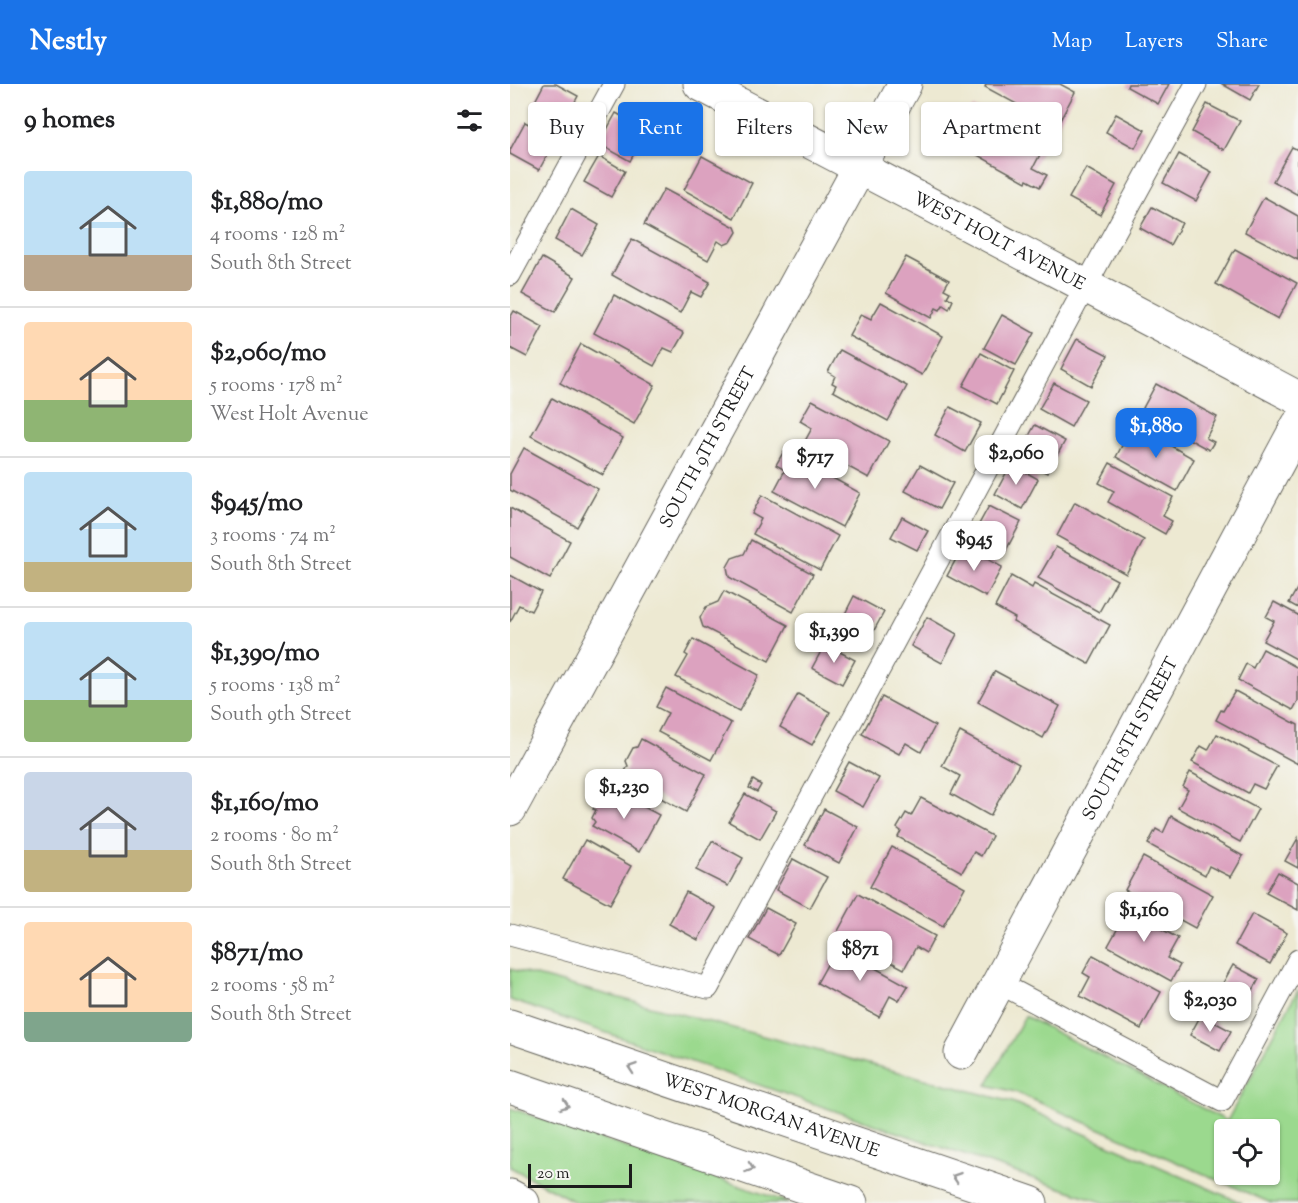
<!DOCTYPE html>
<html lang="en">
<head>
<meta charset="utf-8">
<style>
	:root { --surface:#fff; --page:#f6f6f6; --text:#202124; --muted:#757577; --line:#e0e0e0; --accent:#1a73e8 }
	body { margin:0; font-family:"Sorts Mill Goudy",serif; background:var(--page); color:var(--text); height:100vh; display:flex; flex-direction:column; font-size:22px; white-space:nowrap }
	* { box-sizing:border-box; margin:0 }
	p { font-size:20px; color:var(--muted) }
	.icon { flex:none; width:33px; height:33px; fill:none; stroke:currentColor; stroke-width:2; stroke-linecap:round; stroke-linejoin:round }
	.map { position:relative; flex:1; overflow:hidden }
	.panel { display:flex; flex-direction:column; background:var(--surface); width:510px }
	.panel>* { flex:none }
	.guide { position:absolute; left:18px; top:18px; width:570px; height:54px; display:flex; gap:12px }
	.controls { position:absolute; left:704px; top:1035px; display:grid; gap:12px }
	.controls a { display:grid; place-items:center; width:66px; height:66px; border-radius:6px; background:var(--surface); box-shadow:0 2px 4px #0004; font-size:30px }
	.scale { position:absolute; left:18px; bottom:15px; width:104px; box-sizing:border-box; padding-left:6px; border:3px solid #1c1c1c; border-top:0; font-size:16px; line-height:21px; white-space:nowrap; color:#1c1c1c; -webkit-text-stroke:4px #f6f6f2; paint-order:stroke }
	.price { position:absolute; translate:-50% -51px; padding:0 14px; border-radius:12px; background:#fff; color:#222; font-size:20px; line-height:39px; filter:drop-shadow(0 2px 3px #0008) }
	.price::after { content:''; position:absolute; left:50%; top:36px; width:18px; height:14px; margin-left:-9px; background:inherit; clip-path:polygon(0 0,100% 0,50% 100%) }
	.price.active { background:var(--accent); color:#fff }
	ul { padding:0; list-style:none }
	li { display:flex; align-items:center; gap:18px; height:150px; padding:0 24px }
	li+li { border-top:2px solid var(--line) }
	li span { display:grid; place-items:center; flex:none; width:168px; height:120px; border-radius:6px; color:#555 }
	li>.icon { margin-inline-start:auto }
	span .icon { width:72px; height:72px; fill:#fffc; stroke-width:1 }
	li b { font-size:26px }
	h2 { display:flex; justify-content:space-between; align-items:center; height:72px; padding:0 24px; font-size:26px }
	.pill { padding:0 21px; border-radius:6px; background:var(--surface); box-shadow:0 2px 4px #0004; font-size:21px; line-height:54px }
	.pill.active { background:var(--accent); color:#fff }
	header { display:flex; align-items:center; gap:36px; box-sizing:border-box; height:84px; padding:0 30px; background:var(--accent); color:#fff }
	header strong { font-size:28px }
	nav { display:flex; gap:33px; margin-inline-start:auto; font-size:21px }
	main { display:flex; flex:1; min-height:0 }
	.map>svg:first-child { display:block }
	.green { fill:#9bd98e; stroke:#5c7a55; stroke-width:1.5; fill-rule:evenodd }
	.building { fill:#dca2bf }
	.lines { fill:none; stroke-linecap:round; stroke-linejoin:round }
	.lane-casing { stroke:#65645c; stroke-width:23 }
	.street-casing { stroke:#65645c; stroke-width:35 }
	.secondary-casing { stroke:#65645c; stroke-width:35 }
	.lane { stroke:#fff; stroke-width:21 }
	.street { stroke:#fff; stroke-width:33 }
	.secondary { stroke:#fff; stroke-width:33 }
	.oneway { stroke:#999 }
	.labels { text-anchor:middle; stroke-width:4.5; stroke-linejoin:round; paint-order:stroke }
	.street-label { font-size:18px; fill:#1c1c1c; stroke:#f6f6f2 }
</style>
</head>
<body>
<header>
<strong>Nestly</strong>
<nav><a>Map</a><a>Layers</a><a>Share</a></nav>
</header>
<main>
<section class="panel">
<h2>9 homes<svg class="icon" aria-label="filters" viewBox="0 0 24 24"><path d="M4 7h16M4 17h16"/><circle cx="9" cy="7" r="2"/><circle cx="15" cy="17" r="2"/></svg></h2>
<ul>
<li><span style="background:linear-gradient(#bfe0f5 70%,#b9a48a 0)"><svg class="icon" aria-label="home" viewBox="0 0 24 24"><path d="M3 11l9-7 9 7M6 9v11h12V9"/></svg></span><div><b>$1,880/mo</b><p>4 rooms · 128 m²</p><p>South 8th Street</p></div></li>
<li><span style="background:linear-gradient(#ffd9b3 65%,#8fb573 0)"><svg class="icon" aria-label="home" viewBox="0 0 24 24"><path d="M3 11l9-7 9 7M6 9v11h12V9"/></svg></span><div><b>$2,060/mo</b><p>5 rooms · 178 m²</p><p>West Holt Avenue</p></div></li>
<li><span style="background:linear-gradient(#bfe0f5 75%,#c2b280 0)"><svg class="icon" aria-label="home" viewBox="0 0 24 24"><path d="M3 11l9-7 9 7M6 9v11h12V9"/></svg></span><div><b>$945/mo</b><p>3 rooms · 74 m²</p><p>South 8th Street</p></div></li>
<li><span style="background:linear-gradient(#bfe0f5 65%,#8fb573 0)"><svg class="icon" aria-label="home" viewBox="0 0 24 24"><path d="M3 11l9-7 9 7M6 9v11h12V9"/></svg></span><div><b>$1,390/mo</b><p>5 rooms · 138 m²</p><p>South 9th Street</p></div></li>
<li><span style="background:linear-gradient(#c9d6e8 65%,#c2b280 0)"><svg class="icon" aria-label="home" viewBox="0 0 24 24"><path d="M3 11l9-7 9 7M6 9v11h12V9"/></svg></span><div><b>$1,160/mo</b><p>2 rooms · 80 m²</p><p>South 8th Street</p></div></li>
<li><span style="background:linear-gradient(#ffd9b3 75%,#7fa58c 0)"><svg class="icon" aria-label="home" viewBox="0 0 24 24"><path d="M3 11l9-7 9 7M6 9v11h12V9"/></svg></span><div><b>$871/mo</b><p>2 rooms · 58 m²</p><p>South 8th Street</p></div></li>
</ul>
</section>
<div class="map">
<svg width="788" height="1119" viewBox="0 0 788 1119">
	<rect width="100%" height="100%" fill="#f6f6f2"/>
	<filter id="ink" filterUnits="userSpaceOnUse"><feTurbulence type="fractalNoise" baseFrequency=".0167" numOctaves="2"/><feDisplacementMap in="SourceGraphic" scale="12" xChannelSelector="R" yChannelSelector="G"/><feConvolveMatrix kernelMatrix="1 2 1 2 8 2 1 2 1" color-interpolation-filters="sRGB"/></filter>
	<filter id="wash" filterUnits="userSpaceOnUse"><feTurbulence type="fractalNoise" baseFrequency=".008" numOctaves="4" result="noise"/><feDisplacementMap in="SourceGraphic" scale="24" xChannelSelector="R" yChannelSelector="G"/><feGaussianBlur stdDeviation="1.35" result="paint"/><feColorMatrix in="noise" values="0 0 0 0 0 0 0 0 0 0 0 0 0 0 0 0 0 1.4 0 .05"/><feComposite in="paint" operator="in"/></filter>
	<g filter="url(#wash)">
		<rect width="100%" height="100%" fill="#ede9d2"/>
		<g class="green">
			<polygon points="0,885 502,1018 732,1119 595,1119 0,916"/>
			<path d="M788 906V1119H761L505 1008 477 1001 515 932 717 1037ZM714 1046H759V1090H714Z"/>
			<polygon points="0,1024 280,1119 67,1119 0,1083"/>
		</g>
		<g id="blocks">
			<g class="building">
				<polygon points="34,0 46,0 68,12 53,40 22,23"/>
				<polygon points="476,0 550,0 565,8 547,42 475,3"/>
				<polygon points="618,0 659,0 648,20 617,3"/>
				<polygon points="712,0 749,0 740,16"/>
				<polygon points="697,20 730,37 714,66 682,48"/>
				<polygon points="462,23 534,63 523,84 537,91 530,103 517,96 516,98 453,63 464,43 454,37"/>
				<polygon points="106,29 137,46 120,77 89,60"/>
				<polygon points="606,30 635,46 625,64 596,48"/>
				<polygon points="15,38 46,55 29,86 0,70 0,66"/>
				<polygon points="782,63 788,66 788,111 763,97"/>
				<polygon points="669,70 702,88 686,117 653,99"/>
				<polygon points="89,72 115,87 101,113 74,98"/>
				<polygon points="192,72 242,99 224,134 174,106"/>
				<polygon points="576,84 606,101 590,131 559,114"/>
				<polygon points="154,105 225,143 227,148 221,158 214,161 208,157 198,176 134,141"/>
				<polygon points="754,113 788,132 788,176 735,148"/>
				<polygon points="642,123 672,139 660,161 630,144"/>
				<polygon points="61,125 89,141 72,171 45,156"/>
				<polygon points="122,155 200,198 191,213 181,208 170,229 102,191"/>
				<polygon points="725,165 787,199 768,235 706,200"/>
				<polygon points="396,173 439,196 434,205 440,208 437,213 443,216 439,225 433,221 430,226 426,224 421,234 376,209"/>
				<polygon points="32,174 65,193 45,228 12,210"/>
				<polygon points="104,211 174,249 163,268 154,264 144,282 84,249"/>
				<polygon points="371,218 433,252 412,291 339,252 351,230 361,235"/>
				<polygon points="4,227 33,243 17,273 0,264 0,234"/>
				<polygon points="492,231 524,249 506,281 474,264"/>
				<polygon points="567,255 598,271 581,302 551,285"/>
				<polygon points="71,260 145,301 124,340 50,299"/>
				<polygon points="330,266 397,302 378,337 323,307 326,301 322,299 325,292 318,288"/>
				<polygon points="471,269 504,287 487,320 453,302"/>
				<polygon points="544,299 576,316 561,343 529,325"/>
				<polygon points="646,300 707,333 696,354 704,358 699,366 642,335 645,331 633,324"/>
				<polygon points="42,314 113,354 93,391 21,352"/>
				<polygon points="302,316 379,357 359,394 294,359 302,344 290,337"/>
				<polygon points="440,323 471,339 455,368 425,351"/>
				<polygon points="525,341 555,357 537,389 507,373"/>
				<polygon points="628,343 684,375 667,407 606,373 615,356 620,359"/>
				<polygon points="14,364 88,405 67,443 0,406 0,390"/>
				<polygon points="274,367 350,409 332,443 264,407 275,386 266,381"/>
				<polygon points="600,379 663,413 653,432 662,437 655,450 598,418 604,407 589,399"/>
				<polygon points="501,380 528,395 512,425 485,410"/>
				<polygon points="410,381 443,399 429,425 395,407"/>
				<polygon points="252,411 328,452 310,486 243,450 251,435 242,430"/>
				<polygon points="565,418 634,456 616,490 547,452"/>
				<polygon points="479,422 511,438 494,470 462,453"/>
				<polygon points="0,424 60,457 40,495 0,473"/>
				<polygon points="392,433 418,447 407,466 381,453"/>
				<polygon points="241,456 303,490 283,528 219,493 217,483 222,474 234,470"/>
				<polygon points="453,462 492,483 476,513 437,492"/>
				<polygon points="546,463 607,496 589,528 528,494"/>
				<polygon points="0,491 31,508 21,527 9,521 0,538"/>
				<polygon points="501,492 522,504 524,500 600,541 579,580 503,538 505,534 485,523"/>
				<polygon points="788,503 788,524 779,519"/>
				<polygon points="214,507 278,541 259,577 193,543 190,534 196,523 208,518"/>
				<polygon points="344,512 374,528 362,550 333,534"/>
				<polygon points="764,518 788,531 788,576 753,557 764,537 756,533"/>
				<polygon points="417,533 447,550 432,579 401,562"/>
				<polygon points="183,555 249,591 229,627 166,593 178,572 175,570"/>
				<polygon points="315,560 345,576 332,600 302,584"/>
				<polygon points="753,565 788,584 788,617 783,626 728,596 736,580 743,584"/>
				<polygon points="485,587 550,622 533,654 468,618"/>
				<polygon points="156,604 221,639 201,676 148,648 158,629 146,623"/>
				<polygon points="725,607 788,641 788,680 706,636 711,626 713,627"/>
				<polygon points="288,610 320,628 302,661 270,643"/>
				<polygon points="372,613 425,642 411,668 396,659 389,670 352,650"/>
				<polygon points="450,648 509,680 480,732 441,710 450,692 432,682"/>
				<polygon points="707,650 767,682 754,705 743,700 738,709 682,678 691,662 698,666"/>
				<polygon points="131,655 196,690 176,728 116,695 118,691 114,689 118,682 116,677 123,664 127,663"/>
				<polygon points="339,678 369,694 353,723 323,707"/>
				<polygon points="680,688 748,725 730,758 668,724 678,706 673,703"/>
				<polygon points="243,696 251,701 247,708 239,704"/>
				<polygon points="101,705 149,731 129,768 82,742 85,738 82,734 86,726 83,725 89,713 95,716"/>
				<polygon points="235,710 266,727 250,755 219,738"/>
				<polygon points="411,714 482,752 471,772 464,768 452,788 388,753 391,747 387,744 396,729 401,732"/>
				<polygon points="314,725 348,743 329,779 295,761"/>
				<polygon points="661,732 733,772 721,793 699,782 695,791 638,760 646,745 653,749"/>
				<polygon points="788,754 788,784 775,777"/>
				<polygon points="75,756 121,782 100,820 53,795"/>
				<polygon points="202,757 233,774 218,802 186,786"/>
				<polygon points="382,763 455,803 433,842 360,803"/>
				<polygon points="633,773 703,811 685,844 615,806"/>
				<polygon points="283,775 317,793 300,824 266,806"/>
				<polygon points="768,788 788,799 788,826 756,809"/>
				<polygon points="176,808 206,824 188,856 159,840"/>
				<polygon points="348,810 425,852 416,869 406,863 394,885 327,849"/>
				<polygon points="609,822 668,854 657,874 670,881 661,897 598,862 609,842 601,837"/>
				<polygon points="256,824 286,840 269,871 239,855"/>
				<polygon points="742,830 777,849 760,880 725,861"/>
				<polygon points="327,863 398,902 389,917 380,912 369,933 307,899"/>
				<polygon points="583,871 651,908 631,945 570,912 580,893 573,889"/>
				<polygon points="723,881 749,895 733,925 707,910"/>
				<polygon points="691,931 721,947 710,967 680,951"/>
			</g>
		</g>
	</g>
	<g filter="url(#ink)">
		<use href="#blocks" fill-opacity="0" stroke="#65645c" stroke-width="1.5"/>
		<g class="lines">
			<defs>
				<g id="lane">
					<polyline points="0,191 104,0"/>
					<polyline points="0,851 198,904 594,168 686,0"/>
					<polyline points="489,899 712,1017 788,876"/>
				</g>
				<g id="street">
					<path id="s1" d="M190 0 576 202 788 314"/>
					<path id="s2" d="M0 725 395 0"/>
					<path id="s3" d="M451 969 788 341"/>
					<polyline points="0,1112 13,1119"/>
				</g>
				<g id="secondary">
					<path id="s4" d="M0 942 521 1119"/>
					<polyline points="0,1002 341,1119"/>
				</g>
			</defs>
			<use href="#lane" class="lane-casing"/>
			<use href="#street" class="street-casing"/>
			<use href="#secondary" class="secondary-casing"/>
			<use href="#lane" class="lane"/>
			<use href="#street" class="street"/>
			<use href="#secondary" class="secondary"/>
		</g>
		<defs><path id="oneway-chevron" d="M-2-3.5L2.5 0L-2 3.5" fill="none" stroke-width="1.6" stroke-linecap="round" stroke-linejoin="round" transform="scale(1.5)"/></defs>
		<g class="oneway">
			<use href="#oneway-chevron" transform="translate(122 984) rotate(-161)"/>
			<use href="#oneway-chevron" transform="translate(55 1021) rotate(19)"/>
			<use href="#oneway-chevron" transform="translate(240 1084) rotate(19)"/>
			<use href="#oneway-chevron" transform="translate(446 1093) rotate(-161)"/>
		</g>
	</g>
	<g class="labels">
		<g class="street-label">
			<text dy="6" stroke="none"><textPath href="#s1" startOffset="338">WEST HOLT AVENUE</textPath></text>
			<text dy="6" stroke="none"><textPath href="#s2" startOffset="412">SOUTH 9TH STREET</textPath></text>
			<text dy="6" stroke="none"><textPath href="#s3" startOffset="357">SOUTH 8TH STREET</textPath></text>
			<text dy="6" stroke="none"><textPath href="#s4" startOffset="276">WEST MORGAN AVENUE</textPath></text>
		</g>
	</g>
</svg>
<div class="controls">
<a><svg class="icon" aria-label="locate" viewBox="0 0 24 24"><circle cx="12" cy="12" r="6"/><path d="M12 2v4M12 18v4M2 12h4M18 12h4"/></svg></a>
</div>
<div class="scale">20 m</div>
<b class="price active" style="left:646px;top:375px">$1,880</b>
<b class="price" style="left:506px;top:402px">$2,060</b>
<b class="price" style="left:305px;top:406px">$717</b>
<b class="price" style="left:464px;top:488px">$945</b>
<b class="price" style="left:324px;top:580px">$1,390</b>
<b class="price" style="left:114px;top:736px">$1,230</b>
<b class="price" style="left:634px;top:859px">$1,160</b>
<b class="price" style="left:350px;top:898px">$871</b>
<b class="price" style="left:700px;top:949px">$2,030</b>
<div class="guide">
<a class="pill">Buy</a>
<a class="pill active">Rent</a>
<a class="pill">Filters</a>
<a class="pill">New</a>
<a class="pill">Apartment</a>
</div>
</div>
</main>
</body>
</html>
